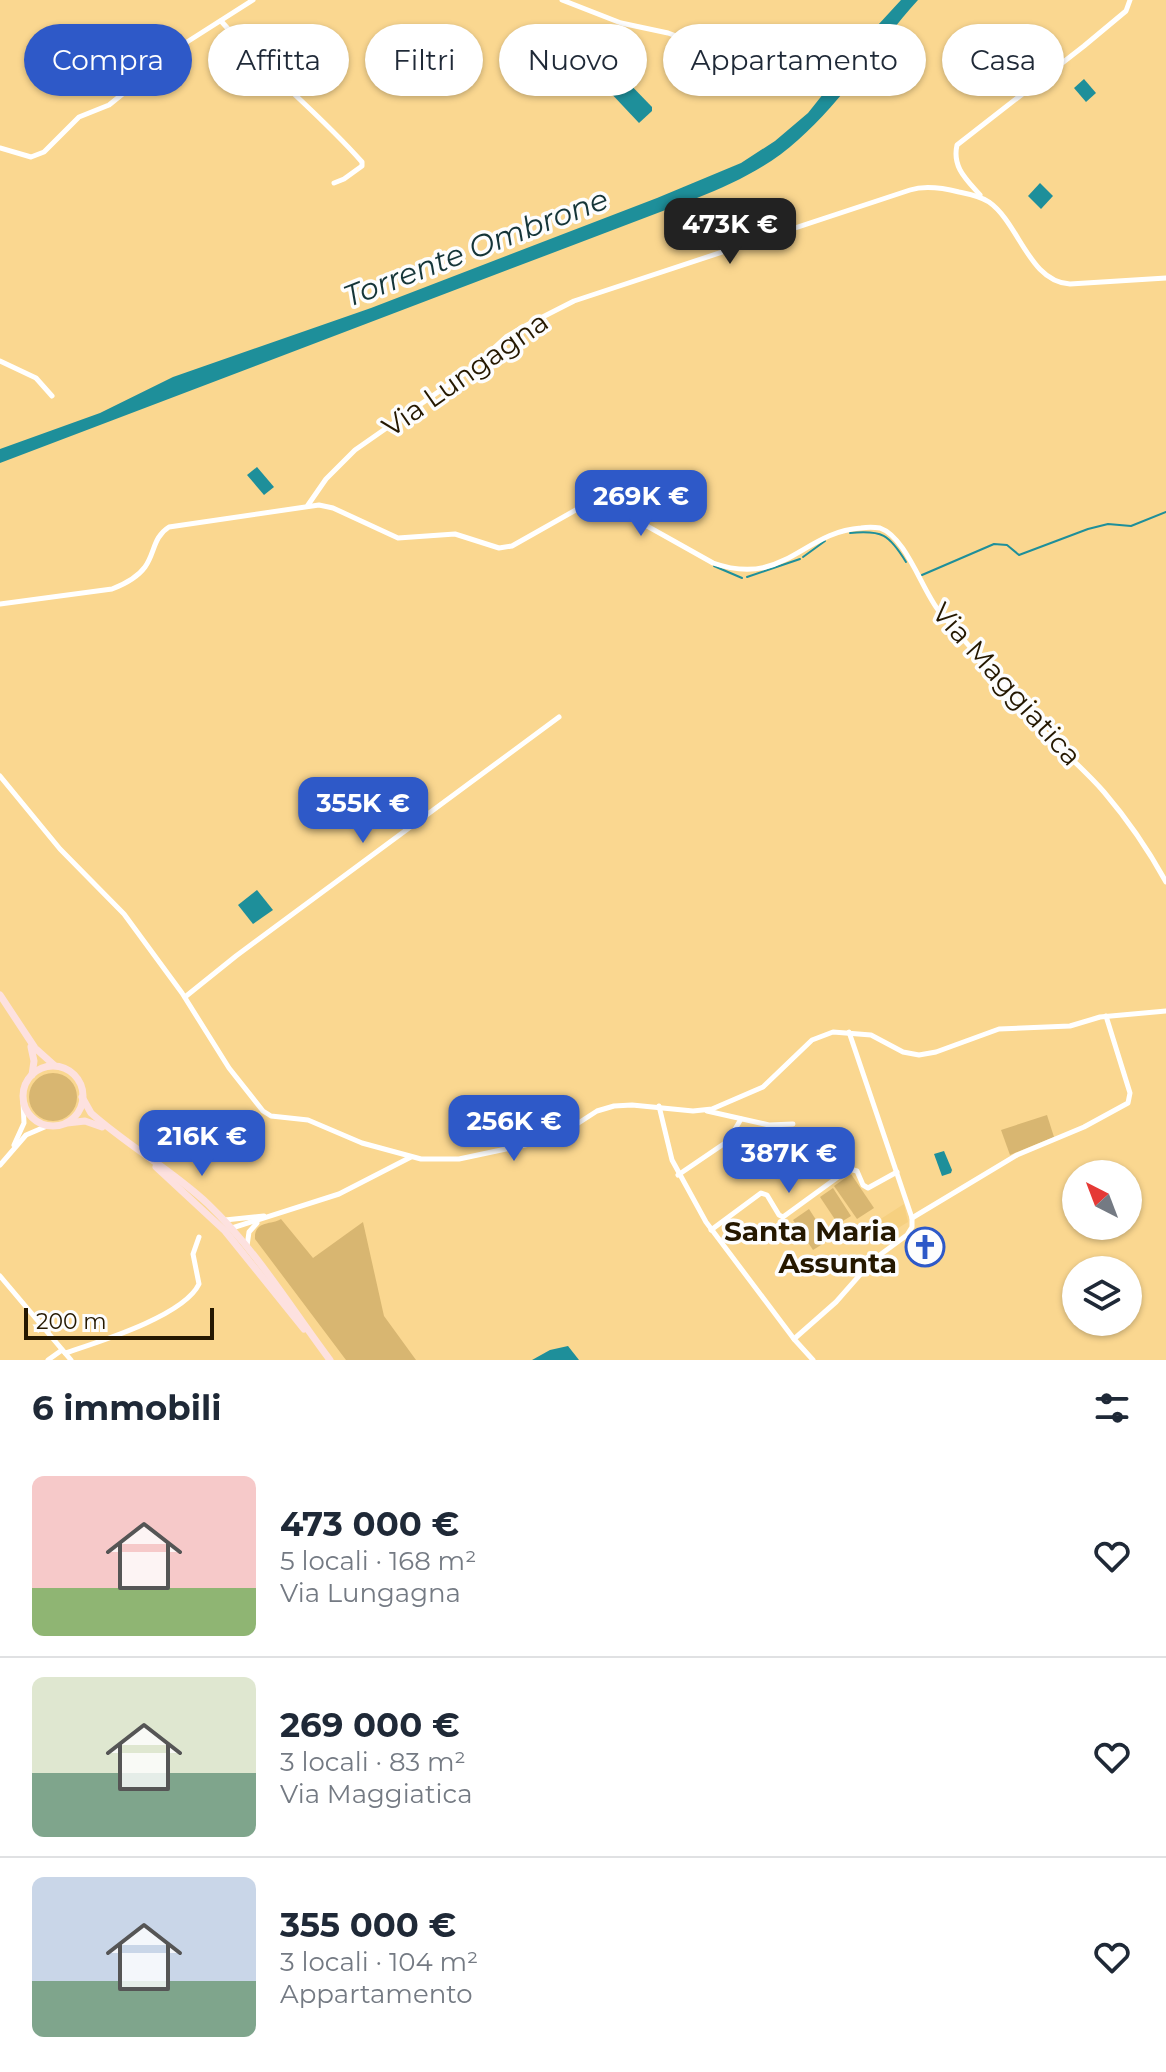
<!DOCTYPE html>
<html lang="it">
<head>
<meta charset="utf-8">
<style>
	:root { --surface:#fff; --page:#f2f2f3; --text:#1f2937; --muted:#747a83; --line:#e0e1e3; --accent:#2e59c8 }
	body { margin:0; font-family:Montserrat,sans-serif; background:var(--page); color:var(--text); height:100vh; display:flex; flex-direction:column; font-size:30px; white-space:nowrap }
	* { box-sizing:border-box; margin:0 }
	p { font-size:26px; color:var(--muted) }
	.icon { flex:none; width:44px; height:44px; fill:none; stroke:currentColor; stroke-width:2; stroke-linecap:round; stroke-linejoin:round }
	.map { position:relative; height:1360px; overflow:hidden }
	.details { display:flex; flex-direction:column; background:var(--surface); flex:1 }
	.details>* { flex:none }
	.banner { position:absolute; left:24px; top:24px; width:1118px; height:72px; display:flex; gap:16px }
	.needle { width:52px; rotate:318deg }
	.buttons { position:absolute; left:1062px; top:1160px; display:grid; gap:16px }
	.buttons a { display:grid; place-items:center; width:80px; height:80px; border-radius:50%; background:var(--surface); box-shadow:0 2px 6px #0004; font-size:40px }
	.scale { position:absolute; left:24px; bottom:20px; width:190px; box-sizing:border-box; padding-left:8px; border:4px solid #251800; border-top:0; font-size:22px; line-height:28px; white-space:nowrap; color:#251800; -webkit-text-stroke:6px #fdfdfd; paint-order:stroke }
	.price { position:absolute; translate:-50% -68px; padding:0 18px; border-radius:16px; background:var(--accent); color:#fff; font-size:26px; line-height:52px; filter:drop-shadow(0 2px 4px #0008) }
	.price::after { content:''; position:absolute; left:50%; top:48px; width:24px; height:18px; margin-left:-12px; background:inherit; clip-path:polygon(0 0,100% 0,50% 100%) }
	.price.current { background:#222; color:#fff }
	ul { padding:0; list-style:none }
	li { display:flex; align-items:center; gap:24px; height:200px; padding:0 32px }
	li+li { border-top:2px solid var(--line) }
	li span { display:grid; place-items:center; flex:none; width:224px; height:160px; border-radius:12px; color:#555 }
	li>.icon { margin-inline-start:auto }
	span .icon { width:96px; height:96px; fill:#fffc; stroke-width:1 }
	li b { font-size:34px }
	h2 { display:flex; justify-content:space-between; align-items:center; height:96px; padding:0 32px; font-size:34px }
	.tag { padding:0 28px; border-radius:36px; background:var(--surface); box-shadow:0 2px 6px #0004; font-size:28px; line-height:72px }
	.tag.current { background:var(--accent); color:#fff }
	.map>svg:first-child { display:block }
	.built { fill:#f6d080 }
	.green { fill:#d8b671 }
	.water { fill:#1e8f9a }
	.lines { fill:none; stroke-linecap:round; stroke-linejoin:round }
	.stream { stroke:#1e8f9a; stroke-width:2 }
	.street { stroke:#fff; stroke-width:5 }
	.secondary { stroke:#fde1df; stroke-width:7 }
	.labels { text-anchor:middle; stroke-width:7; stroke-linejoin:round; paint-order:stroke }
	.street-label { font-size:28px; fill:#251800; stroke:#fdfdfd }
	.poi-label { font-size:28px; font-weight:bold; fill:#251800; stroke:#fdfdfd; text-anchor:end }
	.water-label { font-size:30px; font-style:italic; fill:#153538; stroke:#fdfdfd }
</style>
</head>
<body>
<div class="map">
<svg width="1166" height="1360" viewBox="0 0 1166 1360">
	<rect width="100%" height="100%" fill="#fad790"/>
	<polygon class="built" points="904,1204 908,1222 885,1236 879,1220"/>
	<g class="green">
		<circle cx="53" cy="1097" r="24"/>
		<polygon points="1047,1115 1054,1137 1010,1155 1001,1130"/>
		<polygon points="851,1174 874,1208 857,1219 834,1186"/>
		<polygon points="833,1188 851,1216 838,1224 820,1197"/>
		<polygon points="809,1209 829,1240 813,1250 793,1220"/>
		<path d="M281 1219 313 1258 363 1222 384 1316 416 1360H346L255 1239C254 1220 272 1225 281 1219Z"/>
	</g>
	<g class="water">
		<path d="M901 0H918C877 45 844 100 798 140 770 166 733 184 697 198L0 463V449L100 413 173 377 371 308 657 198 741 163 775 141 808 113 878 25Z"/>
		<polygon points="621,75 652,107 652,111 639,123 607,89"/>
		<polygon points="1084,79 1096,93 1086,102 1074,88"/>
		<polygon points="1040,183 1053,196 1041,209 1028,196"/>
		<polygon points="257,467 274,487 264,495 247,475"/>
		<polygon points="257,890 273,910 253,924 238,905"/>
		<polygon points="944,1151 952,1170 951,1173 942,1176 934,1154"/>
		<polygon points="568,1346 579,1360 532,1360 550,1350"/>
	</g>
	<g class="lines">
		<g class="stream">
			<path d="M850 533C882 530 889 534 906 562"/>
			<polyline points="803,557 825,541"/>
			<polyline points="714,566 742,578"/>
			<polyline points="922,575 994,544 1007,545 1019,555 1088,529 1108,524 1131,526 1166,512"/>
			<polyline points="747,577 800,559"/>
		</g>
		<g class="street">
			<polyline points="562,0 621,23 668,33 720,52 740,63 765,84"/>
			<path d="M221 21C265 71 318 112 362 162V166L344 179 334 183"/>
			<polyline points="0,148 31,157 44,152 79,117 109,105 187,42 253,0"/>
			<path d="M980 195C966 179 952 167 957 145L1084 46 1126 11 1130 0"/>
			<polyline points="0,361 36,378 52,396"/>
			<path d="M308 505 326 479 355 450 471 369 506 337 521 328 574 301 910 190C926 185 943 188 959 192 969 194 980 196 989 202 1019 223 1029 282 1070 284L1166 278"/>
			<path d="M0 604 112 589C125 584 137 578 145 567 155 553 153 537 169 527L319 505 333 508 398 538 455 534 499 548 512 546 597 498 713 563C784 588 802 532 861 528 867 527 874 527 880 528 906 537 922 590 939 611 958 635 980 657 1000 680 1015 697 1028 715 1043 731 1063 752 1085 770 1104 792 1127 819 1149 851 1166 882"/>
			<polyline points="0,776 60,849 124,914 182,993 229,1068 263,1111 271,1116 308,1120 362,1143 421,1159 459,1159 539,1142 563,1133 597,1111 614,1106 632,1105 693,1111 712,1109 763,1087 812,1040 833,1032 871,1035 903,1052 919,1055 936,1052 999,1029 1070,1026 1100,1017 1166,1011"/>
			<polyline points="185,997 236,956 559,717"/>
			<polyline points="659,1106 672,1160 706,1222 794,1339 813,1360"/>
			<polyline points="707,1111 769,1125 793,1124"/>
			<polyline points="14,1145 24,1123 23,1102"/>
			<polyline points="0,1165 26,1135 47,1126"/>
			<polyline points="678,1175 728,1141 741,1119"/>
			<polyline points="912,1218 1017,1155 1084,1127 1128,1103 1130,1093 1106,1016"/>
			<polyline points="225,1220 264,1216"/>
			<polyline points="232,1228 339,1194 411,1157"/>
			<polyline points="711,1230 761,1193 767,1195 779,1215 783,1217 849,1169 857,1171 863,1185 868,1188 897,1172"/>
			<polyline points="247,1246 249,1232 257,1223"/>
			<polyline points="0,1276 71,1360"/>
			<polyline points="794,1339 836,1302 873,1260 907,1235 912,1227 912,1218 849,1032"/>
			<path d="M65 1353C98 1342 184 1316 199 1284L193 1254 199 1237"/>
			<polyline points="48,1360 62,1350"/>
		</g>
		<g class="secondary">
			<polyline points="0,995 35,1048 54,1065"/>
			<polyline points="31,1047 34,1061 32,1075"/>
			<circle cx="53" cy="1096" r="30"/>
			<path d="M82 1097 91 1113C128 1146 172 1170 208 1204 256 1250 291 1308 330 1360"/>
			<polyline points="67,1123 85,1121 102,1127"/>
			<polyline points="156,1167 225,1231 304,1329"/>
		</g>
	</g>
	<defs>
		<symbol id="church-ring" viewBox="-11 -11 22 22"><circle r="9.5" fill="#fdfdfd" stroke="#2e59c8" stroke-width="1.5"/><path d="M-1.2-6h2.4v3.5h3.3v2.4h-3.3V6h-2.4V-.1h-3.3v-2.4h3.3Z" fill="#2e59c8"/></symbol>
	</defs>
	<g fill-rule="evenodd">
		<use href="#church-ring" x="903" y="1225" width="44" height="44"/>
	</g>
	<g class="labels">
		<g class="street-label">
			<text transform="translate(465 374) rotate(-35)" y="10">Via Lungagna</text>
			<text transform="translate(1007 684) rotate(48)" y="10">Via Maggiatica</text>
		</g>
		<g class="poi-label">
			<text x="897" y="1241">Santa Maria<tspan x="897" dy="32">Assunta</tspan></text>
		</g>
		<g class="water-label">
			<text transform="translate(476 248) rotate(-21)" y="10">Torrente Ombrone</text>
		</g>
	</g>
</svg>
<div class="buttons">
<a><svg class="needle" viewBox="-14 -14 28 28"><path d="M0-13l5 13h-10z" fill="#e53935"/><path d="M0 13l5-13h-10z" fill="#747a83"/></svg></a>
<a><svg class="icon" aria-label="layers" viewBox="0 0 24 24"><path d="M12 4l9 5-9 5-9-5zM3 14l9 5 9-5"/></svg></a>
</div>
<div class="scale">200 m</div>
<b class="price current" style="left:730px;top:266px">473K €</b>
<b class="price" style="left:641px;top:538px">269K €</b>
<b class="price" style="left:363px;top:845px">355K €</b>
<b class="price" style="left:514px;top:1163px">256K €</b>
<b class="price" style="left:202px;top:1178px">216K €</b>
<b class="price" style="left:789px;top:1195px">387K €</b>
<div class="banner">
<a class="tag current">Compra</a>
<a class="tag">Affitta</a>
<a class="tag">Filtri</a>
<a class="tag">Nuovo</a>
<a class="tag">Appartamento</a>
<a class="tag">Casa</a>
</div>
</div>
<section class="details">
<h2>6 immobili<svg class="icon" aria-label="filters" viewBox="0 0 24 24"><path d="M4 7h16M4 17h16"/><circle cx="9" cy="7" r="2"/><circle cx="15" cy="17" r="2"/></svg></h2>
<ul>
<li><span style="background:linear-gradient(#f6c9c9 70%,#8fb573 0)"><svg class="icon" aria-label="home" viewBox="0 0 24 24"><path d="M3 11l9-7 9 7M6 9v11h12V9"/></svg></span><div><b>473 000 €</b><p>5 locali · 168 m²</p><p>Via Lungagna</p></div><svg class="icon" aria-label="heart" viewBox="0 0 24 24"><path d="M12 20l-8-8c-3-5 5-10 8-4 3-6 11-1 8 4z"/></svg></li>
<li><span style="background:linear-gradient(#dfe7d0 60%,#7fa58c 0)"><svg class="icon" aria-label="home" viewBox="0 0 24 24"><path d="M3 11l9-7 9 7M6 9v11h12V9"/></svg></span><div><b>269 000 €</b><p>3 locali · 83 m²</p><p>Via Maggiatica</p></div><svg class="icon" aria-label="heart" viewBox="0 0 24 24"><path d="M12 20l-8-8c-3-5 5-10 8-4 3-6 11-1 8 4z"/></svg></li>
<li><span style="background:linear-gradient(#c9d6e8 65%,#7fa58c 0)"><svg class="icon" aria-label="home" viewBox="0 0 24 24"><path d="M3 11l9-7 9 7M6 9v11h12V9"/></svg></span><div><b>355 000 €</b><p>3 locali · 104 m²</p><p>Appartamento</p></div><svg class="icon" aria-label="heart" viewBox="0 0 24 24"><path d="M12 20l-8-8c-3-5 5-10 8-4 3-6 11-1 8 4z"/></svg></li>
</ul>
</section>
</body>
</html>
